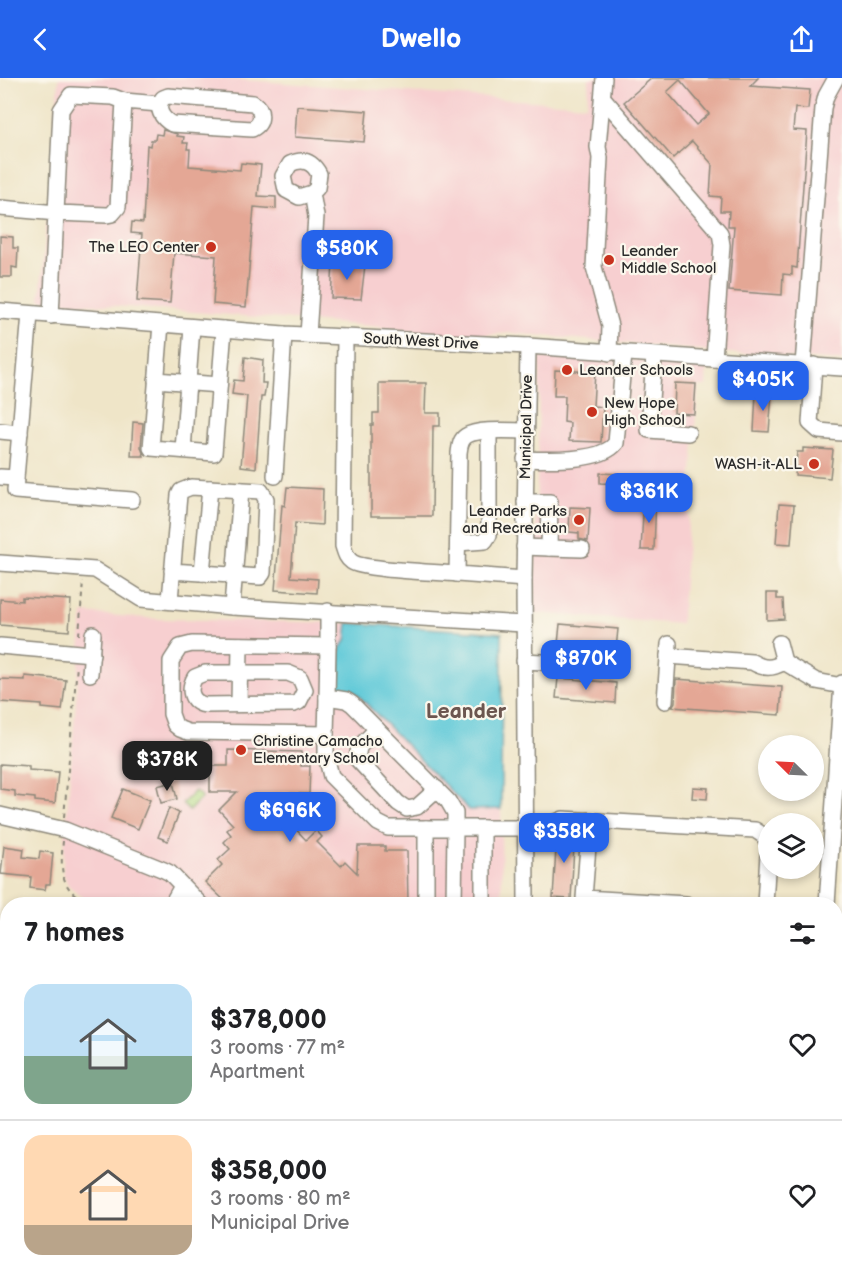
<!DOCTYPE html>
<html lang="en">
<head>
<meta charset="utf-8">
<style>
	:root { --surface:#fff; --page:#f6f6f6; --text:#202124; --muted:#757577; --line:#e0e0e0; --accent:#2563eb }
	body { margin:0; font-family:"Balsamiq Sans",sans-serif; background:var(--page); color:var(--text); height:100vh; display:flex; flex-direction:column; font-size:22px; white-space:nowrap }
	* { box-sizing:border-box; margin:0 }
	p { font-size:20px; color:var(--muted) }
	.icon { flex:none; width:33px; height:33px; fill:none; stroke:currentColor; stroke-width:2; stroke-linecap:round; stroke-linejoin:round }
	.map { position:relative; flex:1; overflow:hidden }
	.side { position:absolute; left:0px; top:819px; width:843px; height:384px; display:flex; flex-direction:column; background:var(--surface); border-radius:24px 24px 0 0; box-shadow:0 3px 9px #0003 }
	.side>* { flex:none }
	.needle { width:39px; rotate:294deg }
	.fabs { position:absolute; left:758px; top:657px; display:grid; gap:12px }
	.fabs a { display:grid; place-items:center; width:66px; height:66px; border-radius:50%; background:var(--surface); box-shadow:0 3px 9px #0003; font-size:30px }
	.price { position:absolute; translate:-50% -51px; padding:0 14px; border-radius:12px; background:var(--accent); color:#fff; font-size:20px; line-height:39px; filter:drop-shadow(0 2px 3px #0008) }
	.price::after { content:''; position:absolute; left:50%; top:36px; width:18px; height:14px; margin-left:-9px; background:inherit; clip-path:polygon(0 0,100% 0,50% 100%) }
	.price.on { background:#222; color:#fff }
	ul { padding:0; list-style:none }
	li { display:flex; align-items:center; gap:18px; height:150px; padding:0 24px }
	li+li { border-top:2px solid var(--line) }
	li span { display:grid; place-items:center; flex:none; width:168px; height:120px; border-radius:18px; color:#555 }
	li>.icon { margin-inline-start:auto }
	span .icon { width:72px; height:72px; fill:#fffc; stroke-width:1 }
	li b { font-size:26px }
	h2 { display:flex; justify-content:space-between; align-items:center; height:72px; padding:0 24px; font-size:26px }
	header { display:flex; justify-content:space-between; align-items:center; height:78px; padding:0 24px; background:var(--accent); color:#fff; font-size:27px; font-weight:800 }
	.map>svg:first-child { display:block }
	.built { fill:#f7cfd0 }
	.green { fill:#b3d983; stroke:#6f8257; stroke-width:1.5 }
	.water { fill:#5ec9d8; stroke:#447a82; stroke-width:1.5 }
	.building { fill:#e4a795; fill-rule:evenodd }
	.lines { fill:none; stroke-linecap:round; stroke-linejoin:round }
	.minor-casing { stroke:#8d887a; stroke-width:18 }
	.path { stroke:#8d887a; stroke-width:2; stroke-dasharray:4.5 4.5; stroke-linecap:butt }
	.minor { stroke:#fff; stroke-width:15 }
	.poi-dot { fill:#c8321e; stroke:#fbf7ec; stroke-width:2 }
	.labels { text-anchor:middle; stroke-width:4.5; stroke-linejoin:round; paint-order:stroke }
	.poi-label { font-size:15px; fill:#2b2b2b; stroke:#fbf7ec; text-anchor:start }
	.street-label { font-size:15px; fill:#2b2b2b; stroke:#fbf7ec }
	.district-label { font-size:21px; font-weight:bold; fill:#6c5650; stroke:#fbf7ec }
</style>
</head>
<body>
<header><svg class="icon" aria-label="back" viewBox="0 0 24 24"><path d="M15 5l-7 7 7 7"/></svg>Dwello<svg class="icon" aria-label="share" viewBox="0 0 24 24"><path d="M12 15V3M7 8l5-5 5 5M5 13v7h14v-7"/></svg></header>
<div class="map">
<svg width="842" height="1203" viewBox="0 0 842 1203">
	<rect width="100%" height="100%" fill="#fbf7ec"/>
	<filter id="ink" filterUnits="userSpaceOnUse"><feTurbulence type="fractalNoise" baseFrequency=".0167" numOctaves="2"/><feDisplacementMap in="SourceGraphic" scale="12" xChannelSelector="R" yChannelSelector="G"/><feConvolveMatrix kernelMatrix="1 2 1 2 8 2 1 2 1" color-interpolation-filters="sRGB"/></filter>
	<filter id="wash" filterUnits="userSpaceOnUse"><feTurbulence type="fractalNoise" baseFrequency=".008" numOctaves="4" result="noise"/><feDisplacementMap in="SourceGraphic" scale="24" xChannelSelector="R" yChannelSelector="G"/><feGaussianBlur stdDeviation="1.35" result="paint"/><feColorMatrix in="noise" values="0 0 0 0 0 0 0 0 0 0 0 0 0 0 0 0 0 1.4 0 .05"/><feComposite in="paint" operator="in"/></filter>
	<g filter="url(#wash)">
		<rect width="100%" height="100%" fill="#efe5c8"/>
		<g class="built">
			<polygon points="59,0 215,0 587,27 589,0 842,0 842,283 730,275 511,255 450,259 371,248 40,222"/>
			<polygon points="540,279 646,282 707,286 706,308 698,308 681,546 534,535"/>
			<polygon points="83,535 158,541 348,545 339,609 353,612 469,732 501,731 502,826 110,826 86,822 68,807 63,795 63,785"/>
		</g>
		<polygon class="green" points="195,713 202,719 189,733 182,726"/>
		<polygon class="water" points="348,545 502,555 501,731 469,732 353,612 339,609 340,570 346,563"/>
		<g id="blocks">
			<g class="building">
				<path d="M652 0H758L750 8 810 12 808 31 795 30 793 52 807 53 797 190 792 189V197L783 196 782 217 729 213 734 148H728L729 133H720L721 119 710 118 712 86 692 63 673 80 624 24ZM680 2 709 36 696 47 667 14Z"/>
				<polygon points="297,28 367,33 364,64 295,59"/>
				<polygon points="163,52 177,56 177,58 184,59 183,65 188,65 187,71 190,71 189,88 240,92 241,85 261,87 258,118 276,119 276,131 254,129 246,229 213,226 216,178 174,175 170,225 137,223 142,156 131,155 132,144 143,145 147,67 150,68 151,62 155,62 156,56 162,57"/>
				<polygon points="0,158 13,159 13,170 18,170 17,190 12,189 12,199 0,199"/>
				<polygon points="333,185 365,187 361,221 331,220"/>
				<polygon points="245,279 263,282 262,305 266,305 264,319 261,319 256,390 241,388 247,318 232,316 234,302 243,303"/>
				<polygon points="555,292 595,294 593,328 603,329 601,364 569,363 570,345 564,344 565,318 554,318"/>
				<polygon points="379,305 426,305 425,335 440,335 440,348 433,348 432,438 371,438 371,347 373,347 373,335 379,335"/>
				<polygon points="675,305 696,306 694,336 674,335"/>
				<polygon points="756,315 772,316 769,354 754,353"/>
				<polygon points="133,344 143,345 141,369 144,378 131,378"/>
				<polygon points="803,370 833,372 830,400 795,397 797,374 803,374"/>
				<polygon points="600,395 620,396 619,406 600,405"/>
				<polygon points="287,409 323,411 322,447 295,445 291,499 318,501 317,515 275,512 282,427 285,428"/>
				<polygon points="644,419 656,419 654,472 641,472"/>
				<polygon points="779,426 794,427 791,466 776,465"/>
				<polygon points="570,429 590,430 588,463 579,461 579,455 569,454"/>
				<polygon points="767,515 777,515 777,521 783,521 784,541 767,542"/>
				<polygon points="22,519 71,522 69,553 0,547 0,521 22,523"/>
				<polygon points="560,546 618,551 616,571 558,566"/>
				<polygon points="25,598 66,602 62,632 42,630 42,627 0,624 0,601 25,602"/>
				<polygon points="558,600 616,605 615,625 556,620"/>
				<polygon points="676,601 782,609 780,637 672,629 675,624"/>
				<polygon points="228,672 301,674 301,688 310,688 309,716 282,715 300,733 289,744 306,762 316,752 322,759 317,764 341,788 345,783 357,795 358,768 385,768 385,773 407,773 408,826 228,826 205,804 222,787 218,782 230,771 224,764 231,757 227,752 233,747 219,732 237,714 210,714 210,688 228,688"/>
				<polygon points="0,686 29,688 29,692 58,694 55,725 35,723 35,720 15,718 15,713 0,711"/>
				<polygon points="173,704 177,721 161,725 157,708"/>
				<polygon points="693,709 708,710 707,721 692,720"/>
				<polygon points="123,711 150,722 138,751 111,740"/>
				<polygon points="169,730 179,735 168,763 158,759"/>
				<polygon points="565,751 575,751 571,821 553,820 557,754"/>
				<polygon points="4,768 24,771 23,779 39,781 40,773 53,775 50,806 46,806 45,812 30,810 31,799 1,796"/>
			</g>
		</g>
	</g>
	<g filter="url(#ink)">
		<use href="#blocks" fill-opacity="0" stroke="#8d887a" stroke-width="1.5"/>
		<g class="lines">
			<defs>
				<g id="minor">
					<polyline points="604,0 598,69 600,80 594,189 610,248 609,275"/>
					<path d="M168 18 253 25C263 31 264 45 252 51L172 46C162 41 155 30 163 20Z"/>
					<polyline points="603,20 720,155 722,167 714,281"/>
					<polyline points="124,23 159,26"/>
					<polyline points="0,130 57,135 107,137 112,136 118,129 124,23 113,19 71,17 61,32 51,238"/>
					<polyline points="0,233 284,256 528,268 842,290"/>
					<polyline points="161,246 151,370 214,375 224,251"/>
					<path d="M308 257 316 138 312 115 317 110 319 96C312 83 303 80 290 86L283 98 286 112 299 119 312 115"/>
					<path d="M345 259 343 468C345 474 346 480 352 484 363 492 438 494 457 496"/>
					<polyline points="654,278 649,352 688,355"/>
					<polyline points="803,287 823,30 826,18 836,0"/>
					<polyline points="814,287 810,345 819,353 842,355"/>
					<polyline points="156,302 219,307"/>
					<polyline points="0,353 20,355"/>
					<polyline points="183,372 192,249"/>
					<path d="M525 381C548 382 602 384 616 365L624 276"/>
					<polyline points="275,398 284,256"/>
					<polyline points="0,399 16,400 30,236"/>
					<polyline points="16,400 15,413 132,422"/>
					<polyline points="458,465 485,463 489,457 489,354"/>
					<polyline points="524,469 549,470 550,424 525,424"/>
					<polyline points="549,470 582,471"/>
					<polyline points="0,485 95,492 141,521 232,529 524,546"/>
					<polyline points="202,495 210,410"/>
					<path d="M524 501 457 496 459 375C460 368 460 362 466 358 478 350 511 353 526 353"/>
					<polyline points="170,522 179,417 181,413 191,409 261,413 266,421 263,495 260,499 172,493"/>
					<polyline points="232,529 241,412"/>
					<polyline points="328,533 328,568 192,566 180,569 171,583 171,636 175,647 180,651 188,654 326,656 326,678 331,698 378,745 388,750 426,750 426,826"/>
					<polyline points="779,565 784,584"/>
					<polyline points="0,568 92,576"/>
					<polyline points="328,568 327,619 346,622 352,626 448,723 455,735 455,750 483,750"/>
					<path d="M668 578 752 584C764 591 772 591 784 584L816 603 842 608"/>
					<polyline points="524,583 616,588"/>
					<path d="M205 595H288L300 600 305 612 299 624 294 626 205 627C190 624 188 611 195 599Z"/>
					<polyline points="90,596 93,556"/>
					<polyline points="665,623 669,566"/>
					<polyline points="239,626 240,567"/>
					<polyline points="377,651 359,669 357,681 398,725 407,731 417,729 437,711"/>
					<polyline points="326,656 327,619"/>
					<polyline points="0,737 65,752 164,792 170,795 200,826"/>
					<polyline points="590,742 584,820 686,826"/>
					<polyline points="426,750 455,750 454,826"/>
					<polyline points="172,826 182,808"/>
					<polyline points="483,826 483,750 543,750 563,741 755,752 764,758 768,765"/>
					<polyline points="526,826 524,501 528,268"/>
					<polyline points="765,826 768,776"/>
					<polyline points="827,826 842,605"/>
					<polyline points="0,1044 8,1039"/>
					<polyline points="836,1093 842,1094"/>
					<polyline points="527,1196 527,1203"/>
					<polyline points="426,1203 430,1196"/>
					<polyline points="804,1203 805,1196"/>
				</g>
			</defs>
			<use href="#minor" class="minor-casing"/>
			<g class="path">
				<polyline points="79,557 83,503"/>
				<polyline points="64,739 77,587"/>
				<path d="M63 763C60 794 60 816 95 826"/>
			</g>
			<use href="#minor" class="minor"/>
		</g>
	</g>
	<g class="poi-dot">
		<circle cx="211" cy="169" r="6"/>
		<circle cx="609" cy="182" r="6"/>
		<circle cx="567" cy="292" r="6"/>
		<circle cx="592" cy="334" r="6"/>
		<circle cx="814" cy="386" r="6"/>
		<circle cx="579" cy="442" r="6"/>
		<circle cx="241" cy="672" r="6"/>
	</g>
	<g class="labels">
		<g class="poi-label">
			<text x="199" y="174" text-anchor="end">The LEO Center</text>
			<text x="621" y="178">Leander<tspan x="621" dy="17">Middle School</tspan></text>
			<text x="579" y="297">Leander Schools</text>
			<text x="604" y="330">New Hope<tspan x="604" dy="17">High School</tspan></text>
			<text x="802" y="391" text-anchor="end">WASH-it-ALL</text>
			<text x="567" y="438" text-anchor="end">Leander Parks<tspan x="567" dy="17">and Recreation</tspan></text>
			<text x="253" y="668">Christine Camacho<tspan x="253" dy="17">Elementary School</tspan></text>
		</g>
		<g class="street-label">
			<text transform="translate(421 263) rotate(3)" y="5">South West Drive</text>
			<text transform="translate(526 349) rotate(-89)" y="5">Municipal Drive</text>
		</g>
		<g class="district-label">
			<text x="466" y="640">Leander</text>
		</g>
	</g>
</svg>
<div class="fabs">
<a><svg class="needle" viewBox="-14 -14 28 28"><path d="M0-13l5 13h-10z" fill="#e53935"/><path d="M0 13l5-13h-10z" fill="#757577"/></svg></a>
<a><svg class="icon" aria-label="layers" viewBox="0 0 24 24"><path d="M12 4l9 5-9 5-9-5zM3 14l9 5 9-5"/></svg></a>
</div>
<b class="price" style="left:347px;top:203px">$580K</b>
<b class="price" style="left:763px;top:334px">$405K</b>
<b class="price" style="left:649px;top:446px">$361K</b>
<b class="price" style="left:586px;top:613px">$870K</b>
<b class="price on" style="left:167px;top:714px">$378K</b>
<b class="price" style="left:290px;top:765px">$696K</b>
<b class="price" style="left:564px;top:786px">$358K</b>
<section class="side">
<h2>7 homes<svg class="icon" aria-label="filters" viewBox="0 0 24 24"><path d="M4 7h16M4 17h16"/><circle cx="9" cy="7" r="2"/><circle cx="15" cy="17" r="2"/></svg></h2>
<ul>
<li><span style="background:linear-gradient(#bfe0f5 60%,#7fa58c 0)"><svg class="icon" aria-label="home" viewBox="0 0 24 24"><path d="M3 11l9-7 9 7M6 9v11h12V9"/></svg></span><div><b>$378,000</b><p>3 rooms · 77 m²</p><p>Apartment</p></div><svg class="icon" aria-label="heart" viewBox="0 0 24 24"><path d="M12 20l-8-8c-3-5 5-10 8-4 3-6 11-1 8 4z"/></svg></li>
<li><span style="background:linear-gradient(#ffd9b3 75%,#b9a48a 0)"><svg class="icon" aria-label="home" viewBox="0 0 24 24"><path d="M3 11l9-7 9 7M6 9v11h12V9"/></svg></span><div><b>$358,000</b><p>3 rooms · 80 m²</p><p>Municipal Drive</p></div><svg class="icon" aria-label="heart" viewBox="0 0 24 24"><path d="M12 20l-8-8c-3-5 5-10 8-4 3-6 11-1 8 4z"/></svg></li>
</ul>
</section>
</div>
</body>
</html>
